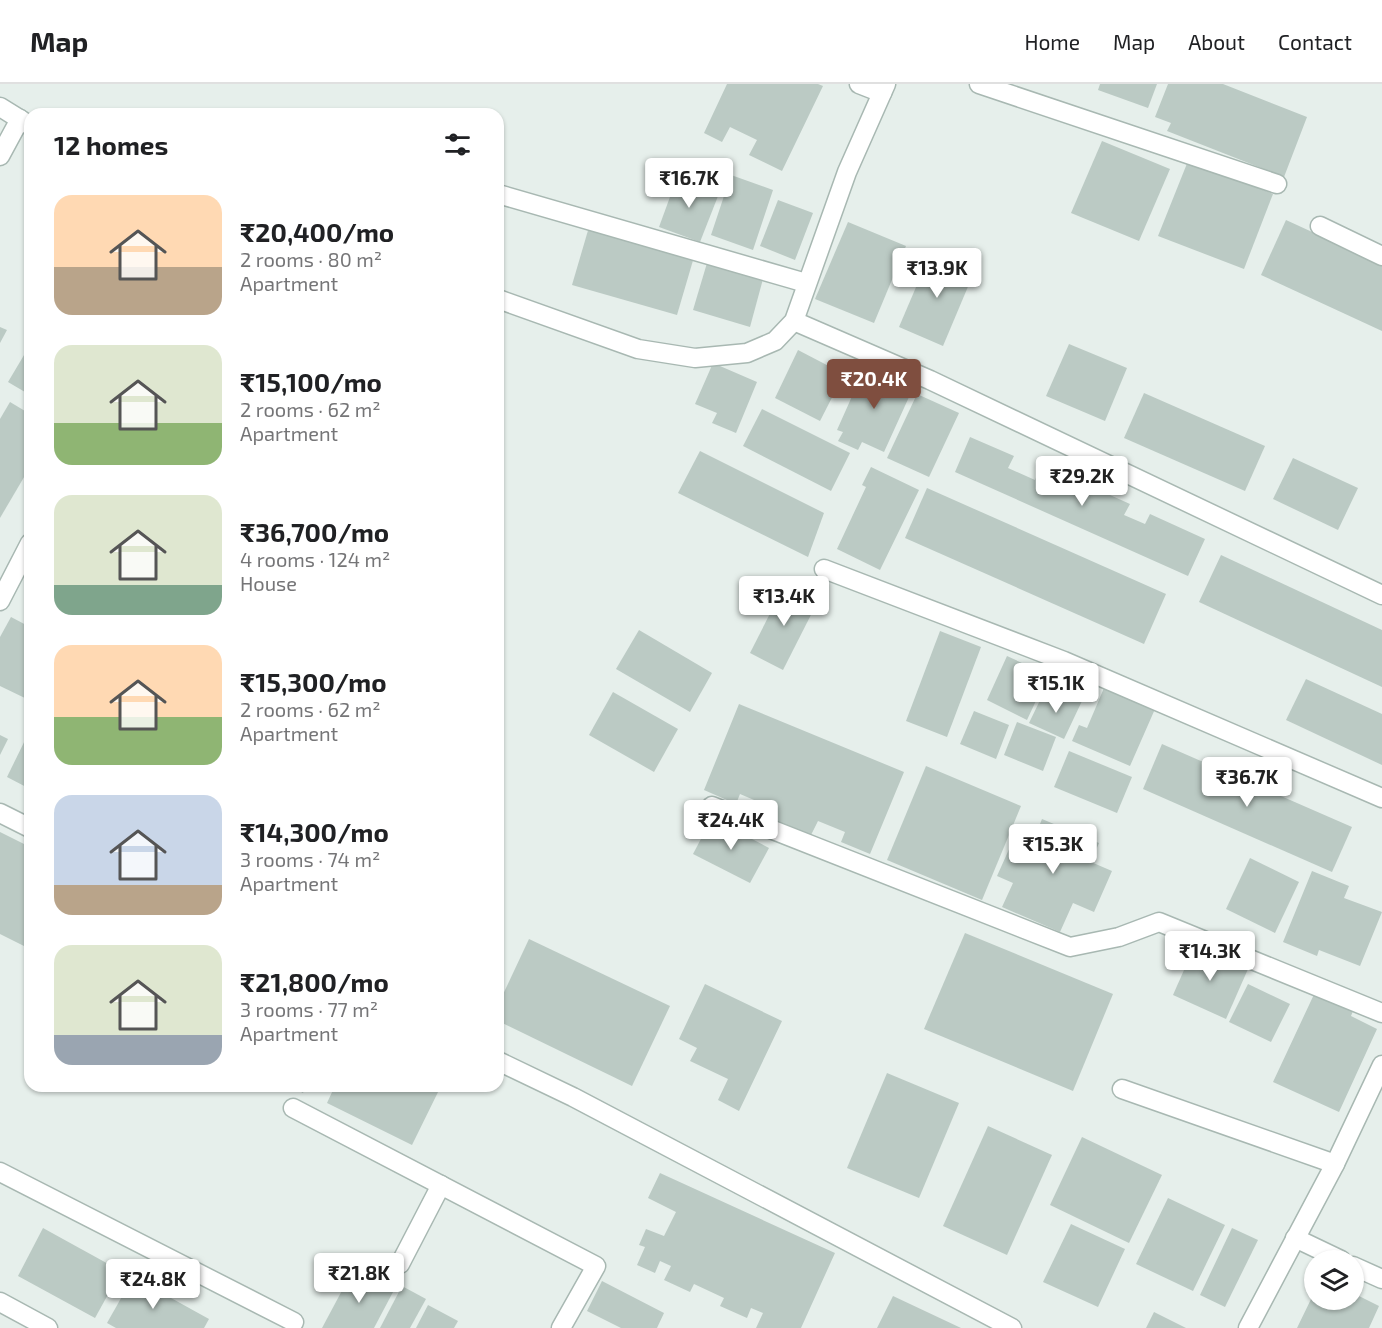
<!DOCTYPE html>
<html lang="en">
<head>
<meta charset="utf-8">
<style>
	:root { --surface:#fff; --page:#f6f6f6; --text:#202124; --muted:#757577; --line:#e0e0e0; --accent:#7f4e3f }
	body { margin:0; font-family:"Exo 2",sans-serif; background:var(--page); color:var(--text); height:100vh; display:flex; flex-direction:column; font-size:22px; white-space:nowrap }
	* { box-sizing:border-box; margin:0 }
	p { font-size:20px; color:var(--muted) }
	.icon { flex:none; width:33px; height:33px; fill:none; stroke:currentColor; stroke-width:2; stroke-linecap:round; stroke-linejoin:round }
	.map { position:relative; flex:1; overflow:hidden }
	.sheet { position:absolute; left:24px; top:24px; width:480px; height:984px; display:flex; flex-direction:column; background:var(--surface); border-radius:18px; box-shadow:0 2px 4px #0004 }
	.sheet>* { flex:none }
	.fabs { position:absolute; left:1304px; top:1166px; display:grid; gap:12px }
	.fabs a { display:grid; place-items:center; width:60px; height:60px; border-radius:50%; background:var(--surface); box-shadow:0 2px 4px #0004; font-size:30px }
	.price { position:absolute; translate:-50% -51px; padding:0 14px; border-radius:6px; background:#fff; color:#222; font-size:20px; line-height:39px; filter:drop-shadow(0 2px 3px #0008) }
	.price::after { content:''; position:absolute; left:50%; top:36px; width:18px; height:14px; margin-left:-9px; background:inherit; clip-path:polygon(0 0,100% 0,50% 100%) }
	.price.active { background:var(--accent); color:#fff }
	ul { padding:0; list-style:none }
	li { display:flex; align-items:center; gap:18px; height:150px; padding:0 30px }
	li span { display:grid; place-items:center; flex:none; width:168px; height:120px; border-radius:18px; color:#555 }
	li>.icon { margin-inline-start:auto }
	span .icon { width:72px; height:72px; fill:#fffc; stroke-width:1 }
	li b { font-size:26px }
	h2 { display:flex; justify-content:space-between; align-items:center; height:72px; padding:0 30px; font-size:26px }
	header { display:flex; align-items:center; gap:36px; box-sizing:border-box; height:84px; padding:0 30px; background:var(--surface); border-bottom:2px solid var(--line) }
	header strong { font-size:28px }
	nav { display:flex; gap:33px; margin-inline-start:auto; font-size:21px }
	.map>svg:first-child { display:block }
	.building { fill:#bbcac4 }
	.lines { fill:none; stroke-linecap:round; stroke-linejoin:round }
	.service-casing { stroke:#a8b8b2; stroke-width:21 }
	.minor-casing { stroke:#a8b8b2; stroke-width:21 }
	.service { stroke:#fff; stroke-width:18 }
	.minor { stroke:#fff; stroke-width:18 }
</style>
</head>
<body>
<header>
<strong>Map</strong>
<nav><a>Home</a><a>Map</a><a>About</a><a>Contact</a></nav>
</header>
<div class="map">
<svg width="1382" height="1244" viewBox="0 0 1382 1244">
	<rect width="100%" height="100%" fill="#e6efeb"/>
	<g class="building">
		<polygon points="727,0 818,0 823,2 782,87 749,71 757,56 730,43 722,58 704,49"/>
		<polygon points="1100,0 1157,0 1148,24 1098,6"/>
		<polygon points="1168,0 1223,0 1307,33 1284,93 1167,47 1171,39 1155,33"/>
		<polygon points="1102,57 1170,85 1139,157 1071,129"/>
		<polygon points="1188,77 1273,110 1244,185 1158,152"/>
		<polygon points="678,91 720,107 700,158 659,143"/>
		<polygon points="731,91 773,106 753,166 711,151"/>
		<polygon points="778,116 813,129 795,176 760,162"/>
		<polygon points="1286,136 1382,180 1382,247 1261,191"/>
		<polygon points="848,138 906,162 874,239 815,215"/>
		<polygon points="589,143 694,173 677,231 572,201"/>
		<polygon points="931,168 975,186 943,262 899,243"/>
		<polygon points="707,179 763,195 750,243 693,226"/>
		<polygon points="0,243 7,246 0,259"/>
		<polygon points="1069,260 1127,284 1105,337 1046,312"/>
		<polygon points="30,261 30,311 8,298"/>
		<polygon points="798,266 844,290 820,337 775,314"/>
		<polygon points="713,279 757,298 736,349 712,339 717,329 695,320"/>
		<polygon points="866,281 914,302 884,368 862,358 858,366 838,357 843,348 837,346"/>
		<polygon points="1144,309 1265,362 1245,407 1124,354"/>
		<polygon points="917,310 959,329 929,393 887,374"/>
		<polygon points="10,318 30,330 30,383 0,434 0,335"/>
		<polygon points="762,325 850,369 831,407 743,362"/>
		<polygon points="970,353 1014,372 1008,384 1035,396 1041,380 1130,420 1124,431 1145,440 1150,430 1205,455 1188,492 955,388"/>
		<polygon points="700,367 824,429 808,473 678,409"/>
		<polygon points="1293,374 1358,404 1338,446 1273,415"/>
		<polygon points="871,383 919,406 880,486 837,465 866,403 862,401"/>
		<polygon points="927,404 1166,510 1144,560 905,454"/>
		<polygon points="1221,471 1382,546 1382,603 1199,518"/>
		<polygon points="785,500 818,517 783,586 750,569"/>
		<polygon points="11,533 30,543 29,616 0,602 0,553"/>
		<polygon points="639,546 712,589 690,628 616,585"/>
		<polygon points="940,547 981,563 947,653 906,637"/>
		<polygon points="1007,572 1048,591 1027,636 987,616"/>
		<polygon points="1306,595 1382,630 1382,681 1286,636"/>
		<polygon points="1104,604 1155,625 1130,682 1072,657 1079,641 1087,644"/>
		<polygon points="613,608 678,645 654,688 589,651"/>
		<polygon points="1044,608 1061,616 1065,609 1082,617 1064,655 1029,639"/>
		<polygon points="739,620 904,688 870,770 841,758 845,748 818,737 811,751 762,731 766,721 740,710 736,720 704,706"/>
		<polygon points="974,627 1009,641 996,675 960,660"/>
		<polygon points="1017,638 1056,653 1043,687 1004,671"/>
		<polygon points="30,646 30,705 7,693"/>
		<polygon points="0,651 8,655 0,671"/>
		<polygon points="1162,660 1352,743 1332,788 1143,705"/>
		<polygon points="1069,667 1132,693 1117,729 1054,703"/>
		<polygon points="926,682 1021,722 982,816 887,776"/>
		<polygon points="712,734 769,764 750,799 693,770"/>
		<polygon points="1042,735 1099,759 1091,778 1112,787 1094,828 1073,819 1060,848 1002,823 1013,799 997,792 1015,752 1032,760"/>
		<polygon points="0,748 30,763 30,865 0,850"/>
		<polygon points="1250,774 1299,798 1275,849 1226,825"/>
		<polygon points="1312,787 1349,802 1344,814 1382,828 1360,882 1319,866 1317,872 1283,858"/>
		<polygon points="965,849 1113,910 1073,1007 924,945"/>
		<polygon points="529,855 670,922 632,1002 498,937 498,921"/>
		<polygon points="1195,861 1248,885 1226,935 1173,911"/>
		<polygon points="705,900 782,937 739,1027 718,1016 728,995 690,977 697,964 679,955"/>
		<polygon points="1248,900 1290,920 1271,958 1229,938"/>
		<polygon points="1317,904 1355,922 1351,932 1377,945 1339,1028 1273,998"/>
		<polygon points="887,989 959,1019 919,1114 847,1084"/>
		<polygon points="289,1002 306,1002 303,1009"/>
		<polygon points="324,1002 441,1002 412,1061 327,1019 333,1006"/>
		<polygon points="988,1042 1052,1071 1007,1171 943,1142"/>
		<polygon points="1082,1053 1162,1091 1129,1159 1050,1121"/>
		<polygon points="660,1089 835,1169 801,1244 756,1244 763,1229 751,1224 747,1234 720,1222 724,1214 694,1200 690,1208 664,1196 671,1182 660,1177 655,1189 637,1181 645,1163 639,1161 646,1145 664,1152 676,1128 648,1114"/>
		<polygon points="1168,1114 1225,1141 1193,1207 1136,1180"/>
		<polygon points="1071,1140 1125,1165 1098,1223 1043,1198"/>
		<polygon points="43,1144 121,1187 95,1234 18,1192"/>
		<polygon points="1232,1144 1258,1156 1225,1223 1200,1211"/>
		<polygon points="353,1186 393,1208 374,1244 322,1244"/>
		<polygon points="133,1193 209,1235 204,1244 116,1244 107,1239"/>
		<polygon points="602,1197 664,1229 657,1244 621,1244 587,1227"/>
		<polygon points="402,1202 426,1215 410,1244 380,1244"/>
		<polygon points="1314,1209 1314,1215 1353,1215 1353,1209 1379,1222 1369,1244 1297,1244"/>
		<polygon points="893,1212 961,1244 877,1244"/>
		<polygon points="428,1221 458,1237 454,1244 416,1244"/>
		<polygon points="1154,1228 1186,1244 1146,1244"/>
	</g>
	<g class="lines">
		<defs>
			<polyline id="service" points="1320,142 1382,172"/>
			<g id="minor">
				<polyline points="859,0 882,9"/>
				<polyline points="979,0 1277,100"/>
				<polyline points="0,23 29,41"/>
				<polyline points="0,72 20,35"/>
				<polyline points="498,110 806,199"/>
				<polyline points="498,215 638,265 695,274 747,269 775,257 794,237 847,88 886,0"/>
				<polyline points="794,237 930,296 1382,511"/>
				<polyline points="824,485 1064,577 1382,714"/>
				<polyline points="0,517 30,459"/>
				<polyline points="712,722 1070,863 1119,853 1159,838 1382,929"/>
				<polyline points="0,729 30,744"/>
				<polyline points="498,977 573,1013 1012,1244"/>
				<polyline points="1122,1005 1335,1080"/>
				<polyline points="293,1024 596,1182 561,1244"/>
				<polyline points="0,1088 294,1238"/>
				<polyline points="1295,1154 1341,1176"/>
				<polyline points="400,1180 441,1101"/>
				<polyline points="1353,1182 1382,1195"/>
				<polyline points="0,1218 48,1244"/>
				<polyline points="1248,1244 1335,1080 1382,981"/>
			</g>
		</defs>
		<use href="#service" class="service-casing"/>
		<use href="#minor" class="minor-casing"/>
		<use href="#service" class="service"/>
		<use href="#minor" class="minor"/>
	</g>
</svg>
<div class="fabs">
<a><svg class="icon" aria-label="layers" viewBox="0 0 24 24"><path d="M12 4l9 5-9 5-9-5zM3 14l9 5 9-5"/></svg></a>
</div>
<b class="price" style="left:689px;top:125px">₹16.7K</b>
<b class="price" style="left:937px;top:215px">₹13.9K</b>
<b class="price active" style="left:874px;top:326px">₹20.4K</b>
<b class="price" style="left:1082px;top:423px">₹29.2K</b>
<b class="price" style="left:784px;top:543px">₹13.4K</b>
<b class="price" style="left:1056px;top:630px">₹15.1K</b>
<b class="price" style="left:1247px;top:724px">₹36.7K</b>
<b class="price" style="left:731px;top:767px">₹24.4K</b>
<b class="price" style="left:1053px;top:791px">₹15.3K</b>
<b class="price" style="left:1210px;top:898px">₹14.3K</b>
<b class="price" style="left:359px;top:1220px">₹21.8K</b>
<b class="price" style="left:153px;top:1226px">₹24.8K</b>
<section class="sheet">
<h2>12 homes<svg class="icon" aria-label="filters" viewBox="0 0 24 24"><path d="M4 7h16M4 17h16"/><circle cx="9" cy="7" r="2"/><circle cx="15" cy="17" r="2"/></svg></h2>
<ul>
<li><span style="background:linear-gradient(#ffd9b3 60%,#b9a48a 0)"><svg class="icon" aria-label="home" viewBox="0 0 24 24"><path d="M3 11l9-7 9 7M6 9v11h12V9"/></svg></span><div><b>₹20,400/mo</b><p>2 rooms · 80 m²</p><p>Apartment</p></div></li>
<li><span style="background:linear-gradient(#dfe7d0 65%,#8fb573 0)"><svg class="icon" aria-label="home" viewBox="0 0 24 24"><path d="M3 11l9-7 9 7M6 9v11h12V9"/></svg></span><div><b>₹15,100/mo</b><p>2 rooms · 62 m²</p><p>Apartment</p></div></li>
<li><span style="background:linear-gradient(#dfe7d0 75%,#7fa58c 0)"><svg class="icon" aria-label="home" viewBox="0 0 24 24"><path d="M3 11l9-7 9 7M6 9v11h12V9"/></svg></span><div><b>₹36,700/mo</b><p>4 rooms · 124 m²</p><p>House</p></div></li>
<li><span style="background:linear-gradient(#ffd9b3 60%,#8fb573 0)"><svg class="icon" aria-label="home" viewBox="0 0 24 24"><path d="M3 11l9-7 9 7M6 9v11h12V9"/></svg></span><div><b>₹15,300/mo</b><p>2 rooms · 62 m²</p><p>Apartment</p></div></li>
<li><span style="background:linear-gradient(#c9d6e8 75%,#b9a48a 0)"><svg class="icon" aria-label="home" viewBox="0 0 24 24"><path d="M3 11l9-7 9 7M6 9v11h12V9"/></svg></span><div><b>₹14,300/mo</b><p>3 rooms · 74 m²</p><p>Apartment</p></div></li>
<li><span style="background:linear-gradient(#dfe7d0 75%,#9aa5b1 0)"><svg class="icon" aria-label="home" viewBox="0 0 24 24"><path d="M3 11l9-7 9 7M6 9v11h12V9"/></svg></span><div><b>₹21,800/mo</b><p>3 rooms · 77 m²</p><p>Apartment</p></div></li>
</ul>
</section>
</div>
</body>
</html>
